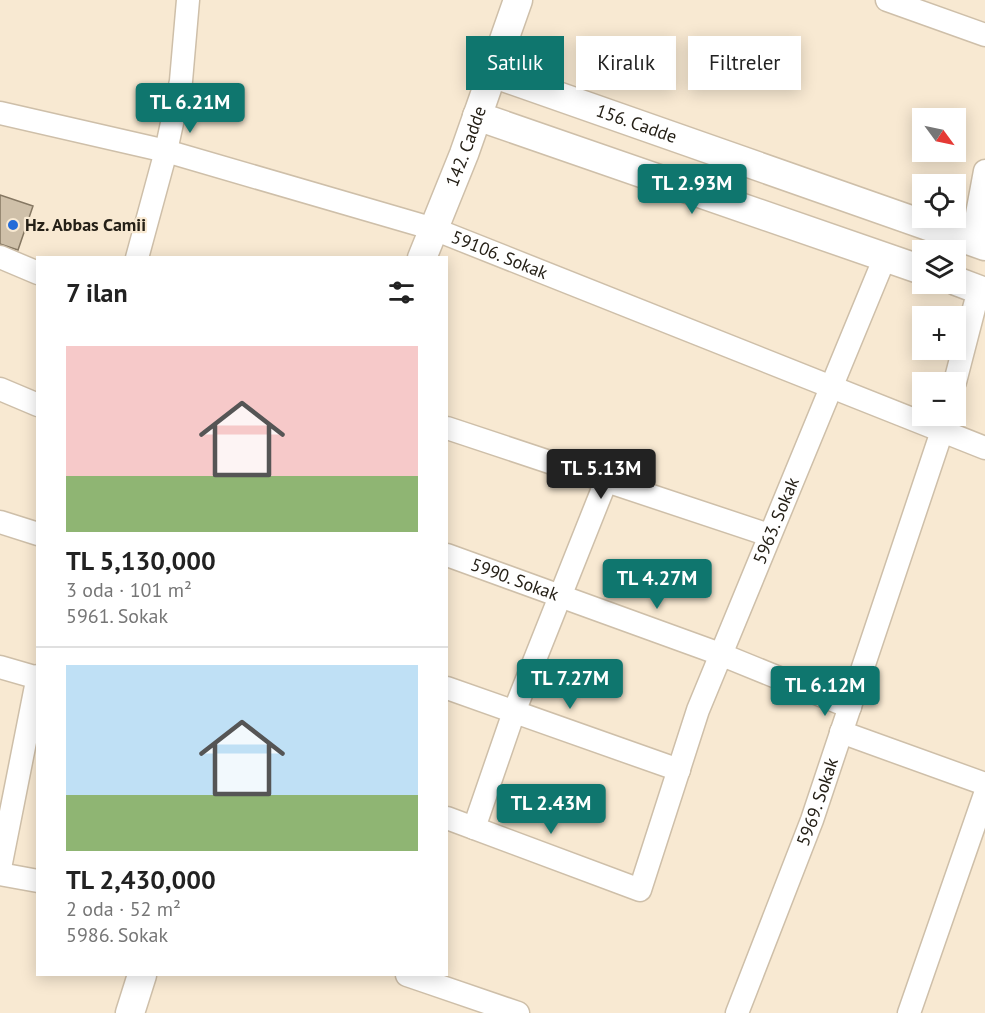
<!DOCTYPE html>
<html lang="tr">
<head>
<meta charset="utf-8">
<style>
	:root { --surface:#fff; --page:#f2f2f2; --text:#222; --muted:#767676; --line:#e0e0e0; --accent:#0f766e }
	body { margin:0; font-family:"PT Sans",sans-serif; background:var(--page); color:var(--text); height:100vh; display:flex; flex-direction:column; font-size:22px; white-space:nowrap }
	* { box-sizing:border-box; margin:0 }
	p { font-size:20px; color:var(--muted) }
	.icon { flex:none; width:33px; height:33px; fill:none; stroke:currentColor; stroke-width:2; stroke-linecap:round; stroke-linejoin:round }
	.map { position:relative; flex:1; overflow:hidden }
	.panel { position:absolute; left:36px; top:256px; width:412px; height:720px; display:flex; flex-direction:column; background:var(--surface); border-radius:0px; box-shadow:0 3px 15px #0003 }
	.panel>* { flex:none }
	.banner { position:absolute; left:466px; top:36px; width:428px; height:54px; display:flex; gap:12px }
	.needle { width:39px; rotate:123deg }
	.fabs { position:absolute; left:912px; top:108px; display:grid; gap:12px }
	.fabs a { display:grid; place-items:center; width:54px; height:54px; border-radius:0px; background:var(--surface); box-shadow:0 3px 15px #0003; font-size:30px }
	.price { position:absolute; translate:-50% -51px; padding:0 14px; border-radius:6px; background:var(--accent); color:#fff; font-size:20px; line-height:39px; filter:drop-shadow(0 2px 3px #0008) }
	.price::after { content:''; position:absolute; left:50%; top:36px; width:18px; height:14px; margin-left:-9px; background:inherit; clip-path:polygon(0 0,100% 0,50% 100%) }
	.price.current { background:#222; color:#fff }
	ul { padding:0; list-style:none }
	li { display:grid; align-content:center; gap:12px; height:318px; padding:0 30px }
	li+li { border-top:2px solid var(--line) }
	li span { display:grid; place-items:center; height:186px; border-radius:0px; color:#555 }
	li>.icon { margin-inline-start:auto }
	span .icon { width:108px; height:108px; fill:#fffc; stroke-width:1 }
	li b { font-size:26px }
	h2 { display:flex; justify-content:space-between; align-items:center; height:72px; padding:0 30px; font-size:26px }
	.tag { padding:0 21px; border-radius:0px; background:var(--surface); box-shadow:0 3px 15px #0003; font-size:21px; line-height:54px }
	.tag.current { background:var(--accent); color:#fff }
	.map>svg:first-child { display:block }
	.building { fill:#cfc0a9; stroke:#857762; stroke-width:1.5 }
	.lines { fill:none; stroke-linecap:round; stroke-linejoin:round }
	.minor-casing { stroke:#cebfa9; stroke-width:25 }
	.tertiary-casing { stroke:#cebfa9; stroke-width:31 }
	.minor { stroke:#fff; stroke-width:22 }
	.tertiary { stroke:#fff; stroke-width:28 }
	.poi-dot { fill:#256cd8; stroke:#f8e9d2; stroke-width:2 }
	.labels { text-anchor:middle; stroke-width:4.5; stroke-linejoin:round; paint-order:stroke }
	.street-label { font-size:18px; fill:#252017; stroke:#f8e9d2 }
	.poi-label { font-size:18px; font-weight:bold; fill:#252017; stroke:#f8e9d2; text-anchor:start }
</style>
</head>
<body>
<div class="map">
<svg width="985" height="1013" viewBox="0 0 985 1013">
	<rect width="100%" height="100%" fill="#f8e9d2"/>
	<polygon class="building" points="0,195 33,206 18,250 0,244"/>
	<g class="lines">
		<defs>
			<g id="minor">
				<polyline points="887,0 985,35"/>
				<path id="s1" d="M0 113 166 151 434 229 985 448"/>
				<polyline points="972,241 985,171"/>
				<polyline points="0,257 38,273"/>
				<polyline points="137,258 166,151 181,81 188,0"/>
				<polyline points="955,382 979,289"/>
				<polyline points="0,389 38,405"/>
				<polyline points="447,428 769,535"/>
				<polyline points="0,522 38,534"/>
				<path id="s2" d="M447 555 720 654 850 707"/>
				<polyline points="0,667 38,678"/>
				<polyline points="447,688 679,770"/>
				<polyline points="841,732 985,784"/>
				<path id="s3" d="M447 818 640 890 698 710 885 257"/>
				<polyline points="474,828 514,712 606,481"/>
				<polyline points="0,868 38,676"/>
				<polyline points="0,874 38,881"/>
				<polyline points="407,975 518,1013"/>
				<path id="s4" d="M737 1013 812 820 947 416"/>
				<polyline points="909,1013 985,794"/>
			</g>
			<g id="tertiary">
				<path id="s5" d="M492 73 985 246"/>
				<polyline points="477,116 922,270"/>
				<path id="s6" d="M422 258 464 154 518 0"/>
				<polyline points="956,281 985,292"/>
				<polyline points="130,1013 142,975"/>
			</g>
		</defs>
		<use href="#minor" class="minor-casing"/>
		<use href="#tertiary" class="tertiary-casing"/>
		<use href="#minor" class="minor"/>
		<use href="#tertiary" class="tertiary"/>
	</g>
	<circle class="poi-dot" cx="13" cy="225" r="6"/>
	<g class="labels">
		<g class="street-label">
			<text dy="6" stroke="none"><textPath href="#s5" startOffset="153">156. Cadde</textPath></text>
			<text dy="6" stroke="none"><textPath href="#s6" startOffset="120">142. Cadde</textPath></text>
			<text dy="6" stroke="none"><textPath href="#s1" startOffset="520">59106. Sokak</textPath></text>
			<text dy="6" stroke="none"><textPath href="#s3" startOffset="600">5963. Sokak</textPath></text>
			<text dy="6" stroke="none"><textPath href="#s2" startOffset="72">5990. Sokak</textPath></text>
			<text dy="6" stroke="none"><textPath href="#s4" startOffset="226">5969. Sokak</textPath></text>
		</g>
		<g class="poi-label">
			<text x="25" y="231">Hz. Abbas Camii</text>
		</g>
	</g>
</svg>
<div class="fabs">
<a><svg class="needle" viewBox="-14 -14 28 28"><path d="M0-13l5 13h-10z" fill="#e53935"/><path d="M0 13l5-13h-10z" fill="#767676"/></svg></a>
<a><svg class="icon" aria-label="locate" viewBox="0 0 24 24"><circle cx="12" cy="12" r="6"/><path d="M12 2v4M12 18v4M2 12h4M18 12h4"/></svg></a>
<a><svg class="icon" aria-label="layers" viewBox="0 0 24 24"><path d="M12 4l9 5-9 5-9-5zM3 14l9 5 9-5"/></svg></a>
<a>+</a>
<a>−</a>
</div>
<b class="price" style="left:190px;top:134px">TL 6.21M</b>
<b class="price" style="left:692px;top:215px">TL 2.93M</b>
<b class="price current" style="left:601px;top:500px">TL 5.13M</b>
<b class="price" style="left:657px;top:610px">TL 4.27M</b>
<b class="price" style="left:570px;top:710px">TL 7.27M</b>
<b class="price" style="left:825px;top:717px">TL 6.12M</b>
<b class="price" style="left:551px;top:835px">TL 2.43M</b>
<div class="banner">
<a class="tag current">Satılık</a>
<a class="tag">Kiralık</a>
<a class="tag">Filtreler</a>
</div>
<section class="panel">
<h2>7 ilan<svg class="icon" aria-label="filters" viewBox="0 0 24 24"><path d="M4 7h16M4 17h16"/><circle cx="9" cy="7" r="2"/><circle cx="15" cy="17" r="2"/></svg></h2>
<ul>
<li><span style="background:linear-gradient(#f6c9c9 70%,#8fb573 0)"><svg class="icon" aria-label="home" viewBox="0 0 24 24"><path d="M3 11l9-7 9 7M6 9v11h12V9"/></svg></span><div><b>TL 5,130,000</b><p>3 oda · 101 m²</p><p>5961. Sokak</p></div></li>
<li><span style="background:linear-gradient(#bfe0f5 70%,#8fb573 0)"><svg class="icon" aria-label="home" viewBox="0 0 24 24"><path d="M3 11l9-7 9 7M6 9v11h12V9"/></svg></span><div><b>TL 2,430,000</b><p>2 oda · 52 m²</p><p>5986. Sokak</p></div></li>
</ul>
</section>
</div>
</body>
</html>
